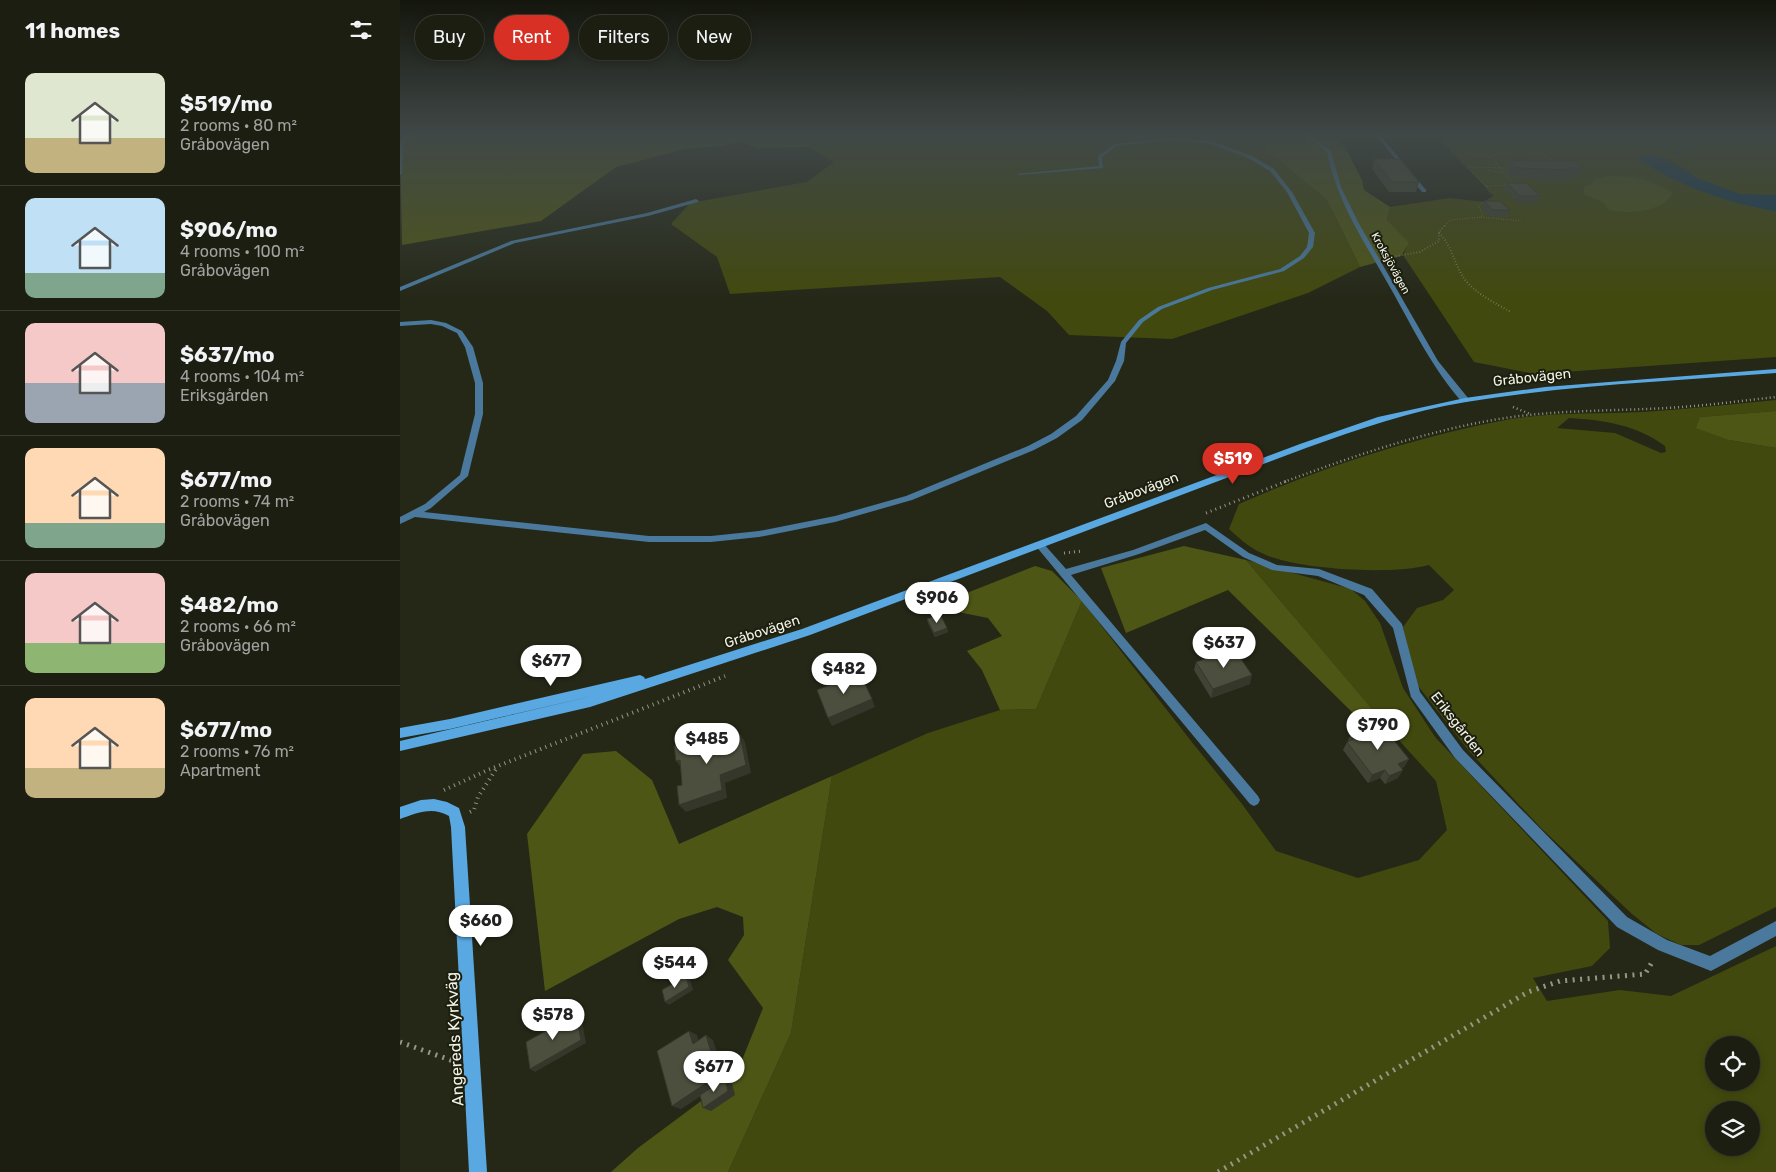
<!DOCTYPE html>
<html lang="en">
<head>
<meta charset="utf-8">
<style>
	:root { --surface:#1c1e11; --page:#25271a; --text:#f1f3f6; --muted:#a0a29f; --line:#3a3c31; --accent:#d93025 }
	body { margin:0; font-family:Rubik,sans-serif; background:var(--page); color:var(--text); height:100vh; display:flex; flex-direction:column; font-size:19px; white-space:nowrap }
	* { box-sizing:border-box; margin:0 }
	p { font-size:16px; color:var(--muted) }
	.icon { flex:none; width:28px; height:28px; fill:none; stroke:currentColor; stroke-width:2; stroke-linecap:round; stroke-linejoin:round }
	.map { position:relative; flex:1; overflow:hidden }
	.panel { display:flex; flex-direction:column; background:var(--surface); width:400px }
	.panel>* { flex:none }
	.hud { position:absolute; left:15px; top:15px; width:475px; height:45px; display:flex; gap:10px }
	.tools { position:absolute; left:1305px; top:1036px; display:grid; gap:10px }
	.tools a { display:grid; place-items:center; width:55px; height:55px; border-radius:50%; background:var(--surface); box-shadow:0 2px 8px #0003,0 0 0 1px var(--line); font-size:25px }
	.price { position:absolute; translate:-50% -42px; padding:0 11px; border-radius:18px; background:#fff; color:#222; font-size:16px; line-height:32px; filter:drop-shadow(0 1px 2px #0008) }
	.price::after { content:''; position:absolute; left:50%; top:30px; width:15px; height:11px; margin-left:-8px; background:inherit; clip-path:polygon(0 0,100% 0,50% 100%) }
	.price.current { background:var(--accent); color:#fff }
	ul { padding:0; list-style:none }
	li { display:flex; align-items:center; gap:15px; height:125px; padding:0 25px }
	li+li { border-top:1px solid var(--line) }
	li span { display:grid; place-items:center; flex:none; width:140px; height:100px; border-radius:10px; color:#555 }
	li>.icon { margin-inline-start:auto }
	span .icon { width:60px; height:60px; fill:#fffc; stroke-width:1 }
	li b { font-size:21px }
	h2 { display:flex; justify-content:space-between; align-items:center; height:60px; padding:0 25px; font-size:21px }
	.pill { padding:0 18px; border-radius:22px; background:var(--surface); box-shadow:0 2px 8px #0003,0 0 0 1px var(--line); font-size:18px; line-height:45px }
	.pill.current { background:var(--accent); color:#fff }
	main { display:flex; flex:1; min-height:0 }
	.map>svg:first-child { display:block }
	.green { fill:#42490e; fill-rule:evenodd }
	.forest { fill:#4e5616 }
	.water { fill:#153d58 }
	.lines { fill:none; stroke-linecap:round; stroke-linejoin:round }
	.stream { stroke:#153d58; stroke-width:3 }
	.path-far5 { stroke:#949688; stroke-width:1; stroke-dasharray:0.5 2; stroke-linecap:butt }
	.path-far4 { stroke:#949688; stroke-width:2; stroke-dasharray:0.5 2.5; stroke-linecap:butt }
	.path-far3 { stroke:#949688; stroke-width:2.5; stroke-dasharray:1 3; stroke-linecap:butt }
	.path-far2 { stroke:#949688; stroke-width:3; stroke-dasharray:1 4; stroke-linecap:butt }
	.path-far1 { stroke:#949688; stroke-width:4; stroke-dasharray:1 4.5; stroke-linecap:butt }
	.path { stroke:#949688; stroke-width:5; stroke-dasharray:2 5.5; stroke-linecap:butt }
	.lane { fill:#4a799d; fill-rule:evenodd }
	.street { fill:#4a799d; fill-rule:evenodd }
	.secondary { fill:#5aa8e2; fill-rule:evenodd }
	.wall { fill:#414434 }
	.shaded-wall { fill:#35372b }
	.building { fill:#4c4f3d; stroke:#35372b }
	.labels { text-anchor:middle; stroke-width:4; stroke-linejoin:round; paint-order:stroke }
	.far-street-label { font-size:11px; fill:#f2f4e9; stroke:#1c1e0e }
	.street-label { font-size:14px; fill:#f2f4e9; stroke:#1c1e0e }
	.near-street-label { font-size:16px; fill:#f2f4e9; stroke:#1c1e0e }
</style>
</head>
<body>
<main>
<section class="panel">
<h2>11 homes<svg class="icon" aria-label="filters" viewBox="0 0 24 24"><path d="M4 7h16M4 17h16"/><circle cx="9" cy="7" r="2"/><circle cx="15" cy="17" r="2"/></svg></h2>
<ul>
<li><span style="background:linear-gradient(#dfe7d0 65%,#c2b280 0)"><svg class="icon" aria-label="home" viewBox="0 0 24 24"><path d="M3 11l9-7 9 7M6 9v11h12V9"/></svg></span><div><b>$519/mo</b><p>2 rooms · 80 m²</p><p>Gråbovägen</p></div></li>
<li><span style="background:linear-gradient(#bfe0f5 75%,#7fa58c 0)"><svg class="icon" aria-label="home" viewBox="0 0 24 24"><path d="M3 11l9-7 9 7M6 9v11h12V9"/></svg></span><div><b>$906/mo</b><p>4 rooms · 100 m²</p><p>Gråbovägen</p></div></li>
<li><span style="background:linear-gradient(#f6c9c9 60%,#9aa5b1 0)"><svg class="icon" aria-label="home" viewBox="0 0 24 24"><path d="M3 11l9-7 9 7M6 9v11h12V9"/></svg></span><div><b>$637/mo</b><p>4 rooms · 104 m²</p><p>Eriksgården</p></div></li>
<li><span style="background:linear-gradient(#ffd9b3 75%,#7fa58c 0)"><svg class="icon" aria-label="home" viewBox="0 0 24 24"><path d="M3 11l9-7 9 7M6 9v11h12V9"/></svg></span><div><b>$677/mo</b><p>2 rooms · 74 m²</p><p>Gråbovägen</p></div></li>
<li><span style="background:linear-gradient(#f6c9c9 70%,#8fb573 0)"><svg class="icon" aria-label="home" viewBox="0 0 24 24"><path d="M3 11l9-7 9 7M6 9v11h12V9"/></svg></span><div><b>$482/mo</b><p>2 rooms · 66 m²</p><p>Gråbovägen</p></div></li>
<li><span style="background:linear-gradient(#ffd9b3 70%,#c2b280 0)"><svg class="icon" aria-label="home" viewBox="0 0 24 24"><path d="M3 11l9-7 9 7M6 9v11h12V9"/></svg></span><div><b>$677/mo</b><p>2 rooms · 76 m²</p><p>Apartment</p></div></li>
</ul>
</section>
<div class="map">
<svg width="1376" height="1172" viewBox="0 0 1376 1172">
	<rect width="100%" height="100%" fill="#252817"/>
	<g class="green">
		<polygon points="437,135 606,135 624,138 637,135 848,135 927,200 960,267 908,293 772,339 669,335 647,311 600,277 330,294 317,257 271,224 290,203 407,182 434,162 408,147"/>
		<polygon points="1043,135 1376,135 1376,357 1135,374 1074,362 1003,255 1007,246 987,220 990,207 1050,198 1085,202 1094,196 1040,139"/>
		<path d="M1376 400V411L1300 417 1329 440 1376 448V907L1299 945H1281L1257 934 1232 914 1141 828 1069 751 1015 682 1003 627 1017 608 1043 600 1054 590 1029 565C993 575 900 570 866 555 851 549 841 540 829 529L839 504C925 466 1019 436 1111 419 1155 412 1199 414 1243 412 1288 409 1332 404 1376 400ZM1169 418C1205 420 1236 425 1265 446L1266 452 1261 453 1215 433 1157 428Z"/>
		<path d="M846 560 951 589 965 601 980 623 1003 688 1035 737 1208 921 1210 948 1192 966 1133 978 1147 1001 1220 990 1271 996 1376 946V1172H328L391 1033 432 776 528 733 600 710 636 709 682 601 791 741 842 804 876 851 958 878 1019 860 1047 830 1036 781 986 726ZM1314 1045H1351V1082H1314ZM1314 1110H1351V1148H1314Z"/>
	</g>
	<g class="forest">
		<polygon points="0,135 437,135 408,147 357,148 339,141 322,146 285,149 216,167 141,221 2,245"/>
		<polygon points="848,135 930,135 944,145 962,180 964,190 990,207 987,220 1009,243 1001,256 960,267 927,200"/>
		<path d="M1210 176C1232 176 1255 180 1273 193 1261 213 1229 214 1209 210L1204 203 1184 194V186L1192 184 1194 180Z"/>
		<polygon points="1376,411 1376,448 1329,440 1296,428 1300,417"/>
		<polygon points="784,546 846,560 972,709 956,716 828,590 726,633 701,568"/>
		<polygon points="635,566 652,571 682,601 636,709 600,710 582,670 567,651 602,636 588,618 543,609 544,602"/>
		<polygon points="216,751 252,780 279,844 432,776 391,1033 328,1172 211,1172 238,1148 336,1075 363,1008 328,960 344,935 343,917 317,907 279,919 145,991 127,834 183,754"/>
	</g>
	<path class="water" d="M1246 155 1265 158 1277 166 1288 170 1295 177 1340 194 1376 195V211C1332 205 1273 184 1237 158Z"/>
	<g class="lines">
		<polyline class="stream" points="1277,153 1283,146 1291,145 1298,138"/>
		<g class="path-far5">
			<polyline points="1038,135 1052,150 1051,152 1086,186 1092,197 1078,205 1083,214 1081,217 1050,220 1045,226"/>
			<polyline points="1152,137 1192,142 1214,137 1260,139 1297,137 1376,152"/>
			<polyline points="1052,150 1091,157 1112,182 1109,185 1085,186"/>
			<polyline points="1110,150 1126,141 1166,135"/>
			<path d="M1091 157C1113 147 1137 148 1156 163"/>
			<polyline points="1068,167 1109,168"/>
			<polyline points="1088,170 1104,173"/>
			<polyline points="1081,217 1121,221"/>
		</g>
		<g class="path-far4">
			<path d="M1039 233C1052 246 1054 263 1063 277 1074 293 1095 303 1111 312"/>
			<polyline points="990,257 1020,252 1039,241 1039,232 1046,224"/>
		</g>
		<g class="path-far3">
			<polyline points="1113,407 1130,414"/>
			<path d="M884 482C956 455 1029 430 1105 418 1158 410 1213 411 1267 408 1303 406 1340 401 1376 397"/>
		</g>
		<g class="path-far2">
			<polyline points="806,513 887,481"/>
			<polyline points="664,553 683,551"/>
		</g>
		<g class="path-far1">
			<polyline points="44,790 88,770 325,676"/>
			<polyline points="70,812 74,810 78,797 98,766"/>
		</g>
		<g class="path">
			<polyline points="0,1042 53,1061"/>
			<polyline points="818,1172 1128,992 1160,981 1245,974 1254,959"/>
		</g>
		<g class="lane">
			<polygon points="10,135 16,135 7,139 3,147 2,174 0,175 0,144 3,137"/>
			<polygon points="976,135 980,135 1026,190 1026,192 1022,192"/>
			<polygon points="772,138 811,141 852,156 874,169 892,192 915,233 913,247 904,258 884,271 812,290 762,309 743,322 726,343 724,361 715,381 682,420 657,438 634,450 512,500 435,522 359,537 311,542 249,542 15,517 0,524 0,517 25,504 60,475 75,414 75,383 65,347 57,333 42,326 31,324 0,326 0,322 31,320 46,323 62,331 73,347 83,383 83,414 68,476 31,508 24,512 249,536 311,536 359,531 435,516 506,496 628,446 651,434 676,416 708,380 716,361 721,342 739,320 758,307 808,288 880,269 900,256 907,247 909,233 887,192 870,171 848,158 808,143 772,140 717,146 702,157 703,168 619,175 617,174 699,166 698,156 714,144"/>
			<polygon points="296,199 299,201 298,202 248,216 115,243 0,291 0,287 111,241 247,213"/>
		</g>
		<g class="street">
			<path d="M905 135H910L931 151 941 187 958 222 1038 361 1068 398V402H1062C1032 368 1013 328 991 289 966 244 937 203 927 152Z"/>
			<polygon points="806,523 849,553 877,565 919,569 972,589 1002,624 1020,692 1063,750 1227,917 1267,940 1310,956 1376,921 1376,936 1311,971 1258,950 1217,927 1055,758 1011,697 993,628 964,595 918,576 872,570 843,557 805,530 739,554 671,575 858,796 860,800 858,804 854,806 850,804 635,545 637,543 643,543 666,569 733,550"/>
		</g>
		<g class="secondary">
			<path d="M1376 369V373C1273 381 1168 385 1066 402 1011 411 959 429 906 448L410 635 190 707 0 751V741L201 694 50 729 0 738V728L50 719 240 675 244 677 245 679 402 629 900 444 978 417 1065 398 1145 387Z"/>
			<path d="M34 799 47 802 59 808 65 827 87 1172H69L51 827 49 816C32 806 17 813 0 819V807L21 800Z"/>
		</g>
	</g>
	<g class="wall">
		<polygon points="974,159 1019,182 1016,192 989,192 972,169"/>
		<polygon points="1110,161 1183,168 1178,178 1165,178 1164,180 1114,178 1106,171"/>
		<polygon points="1107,183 1140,196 1137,203 1118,203 1104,189"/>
		<polygon points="1084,201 1110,210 1107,217 1090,217 1081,208"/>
		<polygon points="527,619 547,628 548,632 535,637 528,623"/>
		<polygon points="796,662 850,684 811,698 794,670"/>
		<polygon points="952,732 971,732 1009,759 1004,767 1001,768 998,778 985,784 980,778 968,783 943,750 947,742 949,741 948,740"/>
	</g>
	<g class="shaded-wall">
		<polygon points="547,628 548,632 535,637 534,633"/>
		<polygon points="852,675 850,684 811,698 813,689"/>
		<polygon points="472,699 475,707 432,726 428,718"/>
		<polygon points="310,734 316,742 312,744"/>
		<polygon points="340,734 345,742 351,773 325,783 327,798 286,812 279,805 320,775"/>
		<polygon points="1009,759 1004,767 993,772 998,764"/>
		<polygon points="280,760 282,769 276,761"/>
		<polygon points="985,770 980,778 968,783 972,775"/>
		<polygon points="1003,770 998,778 985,784 989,776"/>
		<polygon points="286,976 290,979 293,990 269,1005 265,1002"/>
		<polygon points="176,1014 181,1016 186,1043 135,1072 130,1069"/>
		<polygon points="289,1031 297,1035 300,1049 293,1044"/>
		<polygon points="306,1035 313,1040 321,1066 309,1074 313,1088 281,1109 272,1106 301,1070"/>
		<polygon points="325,1079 332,1083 335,1095 311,1111 303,1108"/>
	</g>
	<g class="building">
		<polygon points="974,159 999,159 1019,182 992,182"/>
		<polygon points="1110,161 1173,161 1183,168 1166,168 1168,170 1118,168"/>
		<polygon points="1107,183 1126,183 1140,196 1120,196"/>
		<polygon points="1084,201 1100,201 1110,210 1093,210"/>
		<polygon points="540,614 547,628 534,633 527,619"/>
		<polygon points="834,649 852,675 813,689 796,662"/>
		<polygon points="460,673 472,699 428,718 417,690"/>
		<polygon points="967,726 971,732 983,727 1009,759 998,764 1003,770 989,776 985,770 972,775 947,742 957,737 952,732"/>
		<polygon points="310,734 312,744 340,734 346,765 320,775 322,790 279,805 277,786 282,785 280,760 276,761 274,746"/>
		<polygon points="286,976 289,987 265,1002 262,990"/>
		<polygon points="176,1014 181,1040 130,1069 126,1042"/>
		<polygon points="289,1031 293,1044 306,1035 314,1062 301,1070 305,1084 272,1106 257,1051"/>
		<polygon points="325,1079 328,1091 303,1108 300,1095"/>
	</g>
	<linearGradient id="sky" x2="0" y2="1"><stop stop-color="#14160d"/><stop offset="0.45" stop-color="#404847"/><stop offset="1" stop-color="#404847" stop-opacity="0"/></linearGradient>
	<rect width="1376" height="299" fill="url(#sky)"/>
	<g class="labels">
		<g class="far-street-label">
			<text transform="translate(991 263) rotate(61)" y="4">Kroksjövägen</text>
		</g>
		<g class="street-label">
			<text transform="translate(1132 377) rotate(-6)" y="5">Gråbovägen</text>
			<text transform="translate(741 490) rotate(-21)" y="5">Gråbovägen</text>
			<text transform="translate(362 631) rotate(-18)" y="5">Gråbovägen</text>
			<text transform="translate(1058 724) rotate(52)" y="5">Eriksgården</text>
		</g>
		<g class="near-street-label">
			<text transform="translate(54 1039) rotate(-93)" y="6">Angereds Kyrkväg</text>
		</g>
	</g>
</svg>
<div class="tools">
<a><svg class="icon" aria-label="locate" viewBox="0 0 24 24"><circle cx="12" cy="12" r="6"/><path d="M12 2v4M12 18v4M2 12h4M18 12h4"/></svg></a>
<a><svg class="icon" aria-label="layers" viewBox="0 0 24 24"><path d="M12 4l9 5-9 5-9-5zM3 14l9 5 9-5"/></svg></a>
</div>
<b class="price current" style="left:833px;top:485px">$519</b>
<b class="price" style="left:537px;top:624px">$906</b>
<b class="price" style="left:824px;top:669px">$637</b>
<b class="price" style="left:151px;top:687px">$677</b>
<b class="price" style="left:444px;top:695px">$482</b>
<b class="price" style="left:978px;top:751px">$790</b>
<b class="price" style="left:307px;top:765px">$485</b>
<b class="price" style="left:81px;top:947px">$660</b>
<b class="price" style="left:275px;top:989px">$544</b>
<b class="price" style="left:153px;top:1041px">$578</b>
<b class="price" style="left:314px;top:1093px">$677</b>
<div class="hud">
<a class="pill">Buy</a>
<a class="pill current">Rent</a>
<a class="pill">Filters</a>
<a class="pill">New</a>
</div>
</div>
</main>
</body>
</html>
